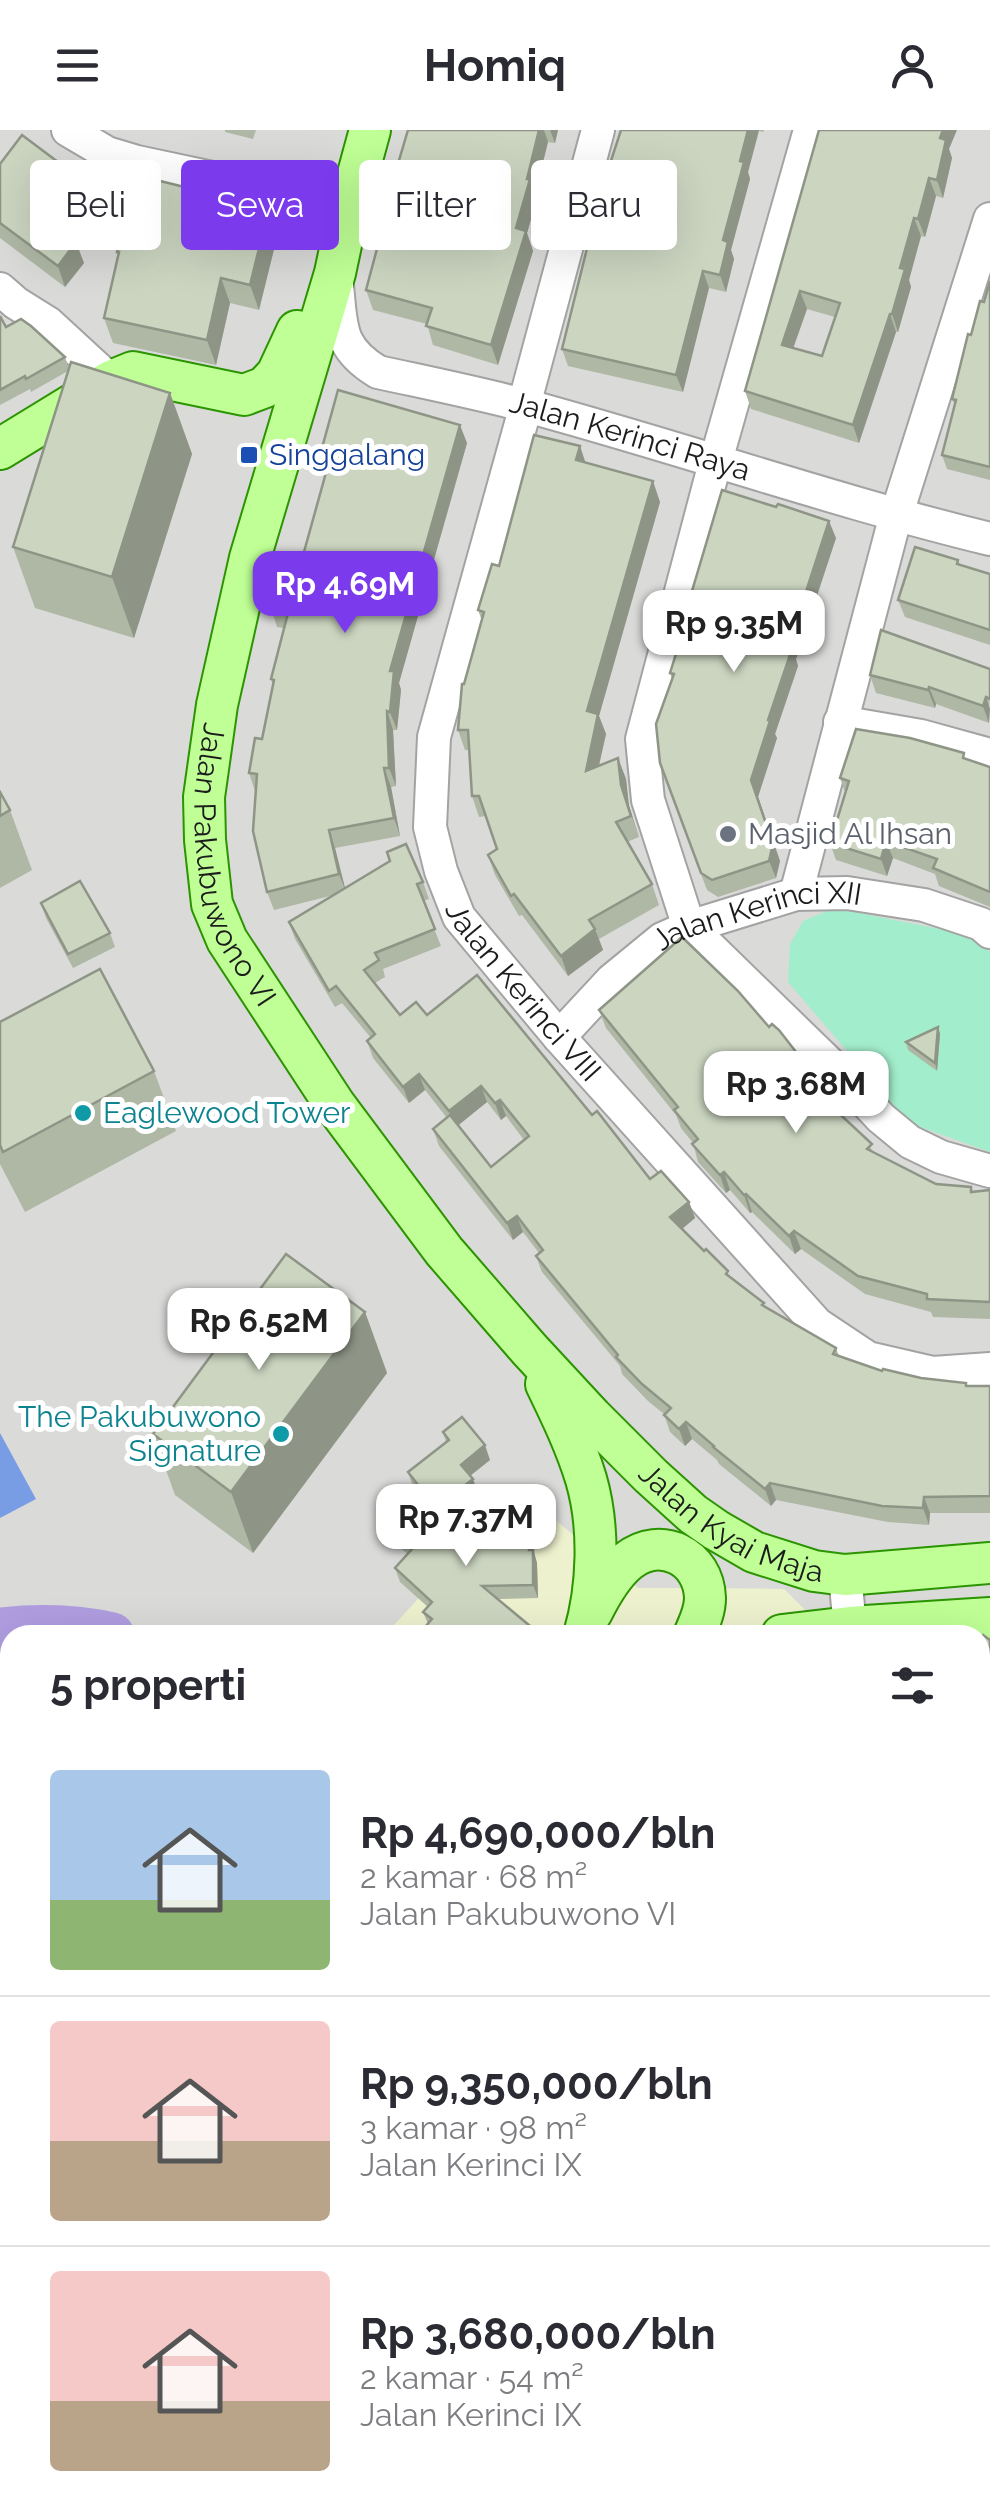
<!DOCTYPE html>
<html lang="id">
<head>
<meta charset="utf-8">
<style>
	:root { --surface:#fff; --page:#f7f7f7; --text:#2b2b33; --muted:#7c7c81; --line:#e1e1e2; --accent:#7c3aed }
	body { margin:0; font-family:Raleway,sans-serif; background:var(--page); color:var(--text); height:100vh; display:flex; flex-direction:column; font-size:38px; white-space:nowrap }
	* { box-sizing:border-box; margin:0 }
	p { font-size:32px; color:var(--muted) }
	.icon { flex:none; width:55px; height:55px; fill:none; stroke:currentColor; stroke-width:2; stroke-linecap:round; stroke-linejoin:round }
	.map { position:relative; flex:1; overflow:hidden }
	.details { position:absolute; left:0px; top:1495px; width:990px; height:890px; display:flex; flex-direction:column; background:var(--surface); border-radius:30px 30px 0 0; box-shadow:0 10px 40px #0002 }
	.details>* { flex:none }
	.top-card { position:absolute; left:30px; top:30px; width:930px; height:90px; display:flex; gap:20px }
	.price { position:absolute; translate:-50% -85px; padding:0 22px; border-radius:20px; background:#fff; color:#222; font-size:32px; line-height:65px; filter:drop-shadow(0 2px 5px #0008) }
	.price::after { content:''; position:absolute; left:50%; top:60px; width:30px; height:22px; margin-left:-15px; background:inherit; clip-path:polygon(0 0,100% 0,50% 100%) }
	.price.active { background:var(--accent); color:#fff }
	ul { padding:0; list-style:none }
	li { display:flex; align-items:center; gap:30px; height:250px; padding:0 50px }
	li+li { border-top:2px solid var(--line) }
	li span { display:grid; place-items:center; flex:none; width:280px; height:200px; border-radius:10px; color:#555 }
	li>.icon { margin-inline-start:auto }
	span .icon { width:120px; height:120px; fill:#fffc; stroke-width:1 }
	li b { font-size:42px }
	h2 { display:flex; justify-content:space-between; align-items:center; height:120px; padding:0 50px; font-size:42px }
	.pill { padding:0 35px; border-radius:10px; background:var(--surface); box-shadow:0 10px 40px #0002; font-size:35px; line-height:90px }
	.pill.active { background:var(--accent); color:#fff }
	header { display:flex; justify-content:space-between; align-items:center; height:130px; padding:0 50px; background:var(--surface); font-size:45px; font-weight:700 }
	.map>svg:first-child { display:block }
	.residential { fill:#dadad9 }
	.commercial { fill:#eef1ce }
	.grass { fill:#a2edcb }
	.pitch { fill:#789de4 }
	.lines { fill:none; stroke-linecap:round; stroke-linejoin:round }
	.river { stroke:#af9de0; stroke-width:45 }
	.minor-casing { stroke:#a3a3a3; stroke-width:36 }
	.major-casing { stroke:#2b9400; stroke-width:44 }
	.highway-casing { stroke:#e3a517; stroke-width:51 }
	.minor { stroke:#fff; stroke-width:32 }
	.major { stroke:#bfff95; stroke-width:40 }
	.highway { stroke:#ecdc81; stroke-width:48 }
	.wall { fill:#afb7a5; fill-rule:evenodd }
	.shaded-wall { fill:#8e9586 }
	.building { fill:#cbd5c0; stroke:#8e9586; stroke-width:2.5; fill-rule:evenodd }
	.transit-dot { fill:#1a4fb4; stroke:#fff; stroke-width:4 }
	.worship-dot { fill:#6b7280; stroke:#fff; stroke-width:4 }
	.culture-dot { fill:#0f9aa8; stroke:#fff; stroke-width:4 }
	.labels { text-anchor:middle; stroke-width:10; stroke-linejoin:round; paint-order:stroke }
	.street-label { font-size:30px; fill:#1c1c1c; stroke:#fff }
	.transit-label { font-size:30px; fill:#164399; stroke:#fff; text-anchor:start }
	.worship-label { font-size:30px; fill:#5b616d; stroke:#fff; text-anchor:start }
	.culture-label { font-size:30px; fill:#0d838f; stroke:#fff; text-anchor:start }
</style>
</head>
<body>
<header><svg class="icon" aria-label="menu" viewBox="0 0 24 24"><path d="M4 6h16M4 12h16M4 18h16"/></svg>Homiq<svg class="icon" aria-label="person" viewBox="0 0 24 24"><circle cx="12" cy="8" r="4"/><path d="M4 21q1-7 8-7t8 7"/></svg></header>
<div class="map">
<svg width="990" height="2385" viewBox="0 0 990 2385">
	<rect width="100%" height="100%" fill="#e4eee0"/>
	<g class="residential">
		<polygon points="0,0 990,0 990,1665 980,1655 980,1505 830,1505 784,1459 638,1458 549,1385 449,1435 385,1505 10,1505 10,1745 0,1751"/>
		<polygon points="990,1781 990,2385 342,2385 332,2375 980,2375 980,1790"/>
	</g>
	<g class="commercial">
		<polygon points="549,1385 638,1458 784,1459 830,1505 385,1505 449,1435"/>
		<polygon points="980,1655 990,1665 990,1781 980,1790"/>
		<polygon points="10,1745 10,1851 0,1835 0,1751"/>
		<polygon points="10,2046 10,2375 331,2375 342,2385 0,2385 0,2052"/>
	</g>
	<polygon class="grass" points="834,778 975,806 990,822 990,1022 909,993 788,852 790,814 803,791"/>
	<polygon class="pitch" points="0,1303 36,1369 0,1388"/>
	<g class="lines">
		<g class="river">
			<path d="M0 1500C38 1496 74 1496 112 1505"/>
			<polyline points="767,2375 786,2385"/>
		</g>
		<defs>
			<g id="minor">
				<polyline points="68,0 107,23 137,32 349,77"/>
				<path id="s1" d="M598 0 524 275 522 290 434 607 430 697 441 741 459 787 559 907 817 1194 868 1228 933 1243 990 1239"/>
				<polyline points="810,0 711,348 642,609 648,670 689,797 839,943 881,988 910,1012 941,1027 990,1041"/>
				<path id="s2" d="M336 147C342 193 335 216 378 242 428 253 478 263 527 276 682 318 834 371 990 409"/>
				<polyline points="0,159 16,173 48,193 111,251"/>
				<polyline points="840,592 921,606 990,625"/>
				<polyline points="796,764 893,396 990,89"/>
				<path id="s3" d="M559 907 612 850 662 809 689 797 796 764 847 763 924 775 981 794 990 802"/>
				<polyline points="845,1445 850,1497 856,1505"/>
				<polyline points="980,1633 990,1643"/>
				<polyline points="0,1753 10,1748"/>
				<polyline points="980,1814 990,1802"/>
				<polyline points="980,2175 990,2163"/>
				<polyline points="741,2375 755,2385"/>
				<polyline points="797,2375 802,2377 812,2375"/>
				<polyline points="581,2385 593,2375"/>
			</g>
			<g id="major">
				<path id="s4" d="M370 0 349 77 335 143 250 428 217 575 204 667 205 710 212 774 227 810 335 975 444 1121 529 1219 592 1287 651 1346 693 1384 716 1400 754 1422 814 1441 845 1445 990 1433"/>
				<polyline points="0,319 111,251 133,242 244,265 265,257 277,244 297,201"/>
				<path d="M546 1254C561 1285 576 1316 586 1349 600 1397 598 1457 584 1505"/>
				<path d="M592 1482C601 1464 612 1444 628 1431 661 1405 704 1427 705 1468 705 1482 699 1493 694 1505"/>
				<polyline points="782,1505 850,1497 990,1488"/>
				<polyline points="0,2144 10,2136"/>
			</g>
			<g id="highway">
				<polyline points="0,2095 10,2087"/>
				<polyline points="0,2207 10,2200"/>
			</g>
		</defs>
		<use href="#minor" class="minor-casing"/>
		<use href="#major" class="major-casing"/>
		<use href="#highway" class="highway-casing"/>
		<use href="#minor" class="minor"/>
		<use href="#major" class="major"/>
		<use href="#highway" class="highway"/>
	</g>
	<g class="wall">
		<polygon points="225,0 256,0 253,9 225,2"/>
		<polygon points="408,0 558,0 555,13 548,12 535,64 537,69 527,103 533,121 498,235 433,215 427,194 373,180 366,160 393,58 392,54"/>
		<polygon points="621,0 764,0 763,2 759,1 748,42 750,49 731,120 734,129 726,162 709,158 683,262 568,236 562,219 599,70 597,66"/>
		<path d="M819 0 949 19 952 28 943 68 936 66 925 107 921 106 909 150 911 157 898 202H896L859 313 751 279 745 261ZM807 179 835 187 822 226 793 218Z"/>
		<polygon points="0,34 78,47 85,68 61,100 84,133 65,157 0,108"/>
		<polygon points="278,103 259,180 230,173 216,235 113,213 104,188 118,125 117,122"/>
		<polygon points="990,151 990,350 947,339 942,325 955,275 952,269 971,205 984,172"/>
		<polygon points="0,186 6,197 65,227 69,238 170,263 192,324 134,508 35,478 13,417 68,241 31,262 30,259 0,275"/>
		<path d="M467 313 399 553 401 560 397 600H393L396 656 391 657 400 706 335 718 345 758 423 752 429 769 423 771 441 816 383 839 385 847 375 853 400 885H427L592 985 650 1049 689 1072 695 1088 682 1099 731 1147 765 1177 836 1218 839 1226 882 1241 967 1256H990V1383H930L929 1395 888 1392 776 1370 771 1376 719 1334 717 1330 692 1309 685 1316 670 1302 664 1284 648 1271 622 1244 620 1236 542 1142 536 1126 539 1123 523 1102 513 1110 439 1016 433 999 447 988 425 960 409 973 373 928 367 911 371 908 342 873 335 877 295 809 289 792 334 765 274 780 267 762 255 661 249 643 262 609 273 556 271 549 284 498 277 497 271 478 302 429 328 334 322 318ZM487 972 501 990 506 986 524 1010 491 1037 458 995Z"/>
		<polygon points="585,332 660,372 599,586 606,604 599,636 618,628 626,649 629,676 639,707 627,712 652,754 659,775 599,809 603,820 568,846 522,785 519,786 495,745 488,725 497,719 486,686 479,687 472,666 469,620 465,620 458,600 464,554 482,491 478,480 499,436"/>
		<polygon points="836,408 796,529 798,536 775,604 777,608 758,667 780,731 776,748 718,767 707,760 660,633 672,549 670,543 688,483 687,478"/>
		<polygon points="958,430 960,435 990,444 990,515 905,487 898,470"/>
		<polygon points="990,539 989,593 936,574 935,578 876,563 870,545"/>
		<polygon points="966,629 990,637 990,777 939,756 935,744 893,728 887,746 836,730 830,713 845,662 840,648"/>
		<polygon points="0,662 10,680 32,740 0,758"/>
		<polygon points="41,773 110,803 115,817 73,838 46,788"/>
		<polygon points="599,880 769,897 836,970 842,987 875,1023 936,1054 971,1057 973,1062 990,1060 990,1189 933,1187 931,1182 865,1164 801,1119 795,1124 752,1082 750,1083 730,1060 726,1063 698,1032 693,1013 681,998 676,985 606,898"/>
		<polygon points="0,892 154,941 176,1001 25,1082 0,1034"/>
		<polygon points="938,897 940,904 937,941 908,920 906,912"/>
		<polygon points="365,1182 387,1243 253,1423 175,1365 153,1304"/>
		<polygon points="443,1302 490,1330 470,1346 478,1363 459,1378 493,1376 498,1390 498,1399 527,1397 537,1433 538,1468 498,1469 530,1496 533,1505 418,1505 428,1494 423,1482 428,1477 400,1452 395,1438 408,1424 400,1418 395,1404 431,1380 413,1357 408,1342 446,1312"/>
		<polygon points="980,1508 990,1510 990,1606 987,1603 983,1592 980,1589"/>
		<polygon points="10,1555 10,1726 3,1730 0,1724 0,1560"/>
		<polygon points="990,1818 990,1956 980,1946 980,1822 983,1826"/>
		<polygon points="0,1838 7,1870 10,1875 10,1946 0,1950"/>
		<polygon points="10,1967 10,2016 0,2020 0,1971"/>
		<polygon points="990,1978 990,2144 982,2145 980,2147 980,1990"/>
		<polygon points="990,2172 990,2270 980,2263 980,2178"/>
		<polygon points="351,2375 422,2375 423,2376 531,2375 520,2385 361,2385"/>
		<polygon points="545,2375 564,2375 555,2385"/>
	</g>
	<g class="shaded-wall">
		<polygon points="539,0 544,0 548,12 535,64 537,69 527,103 533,121 498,235 491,215 516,98"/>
		<polygon points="550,0 558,0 555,13"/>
		<polygon points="748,0 759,0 748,42 750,49 731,120 734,129 726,162 720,145 723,110"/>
		<polygon points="943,0 957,0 949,19 952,28 943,68 937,50 940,8"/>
		<polygon points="78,47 85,68 54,110 46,89"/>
		<polygon points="929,48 936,66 925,107 918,89"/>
		<polygon points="269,78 278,103 259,180 250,155"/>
		<polygon points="914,88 921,106 909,150 911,157 898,202 892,184 900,138"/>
		<polygon points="76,112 84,133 65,157 58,136"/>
		<polygon points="703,141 709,158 683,262 676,245"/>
		<polygon points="221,148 230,173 216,235 207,210"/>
		<polygon points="800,161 807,179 788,233 782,215"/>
		<polygon points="890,184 896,202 859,313 853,295"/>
		<polygon points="170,263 192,324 134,508 112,447"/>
		<polygon points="460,295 467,313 399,553 401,560 397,600 390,582 390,541"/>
		<polygon points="580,316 587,337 576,330"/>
		<polygon points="653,351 660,372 599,586 606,604 593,661 586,641 587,581"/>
		<polygon points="829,391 836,408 796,529 798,536 775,604 777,608 758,667 780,731 776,748 769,731 751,650 788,517"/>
		<polygon points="929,557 936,574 935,578 928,560"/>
		<polygon points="986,567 990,579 989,593 983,576"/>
		<polygon points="387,581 393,600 396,656 389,638"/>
		<polygon points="618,628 626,649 629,676 639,707 621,655"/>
		<polygon points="384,638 391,657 400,706 394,688"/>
		<polygon points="329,700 335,718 346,762 339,744"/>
		<polygon points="886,711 893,728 887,746 881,729"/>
		<polygon points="595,799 603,820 568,846 561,826"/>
		<polygon points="938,897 940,904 937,941 935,933"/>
		<polygon points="419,944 425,960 409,973 403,957"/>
		<polygon points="481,956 487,972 455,998 449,981"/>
		<polygon points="500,970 506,986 501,990 495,973"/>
		<polygon points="836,970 842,988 830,975"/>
		<polygon points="724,1042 730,1060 726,1063 720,1045"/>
		<polygon points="746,1064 752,1082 750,1083 744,1065"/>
		<polygon points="689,1072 695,1088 676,1104 670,1087"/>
		<polygon points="517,1086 523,1102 513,1110 507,1093"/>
		<polygon points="794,1101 801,1119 795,1124 789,1106"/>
		<polygon points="365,1182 387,1243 253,1423 231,1362"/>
		<polygon points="686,1292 692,1309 685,1316 679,1299"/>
		<polygon points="485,1315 490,1330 466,1349 461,1335"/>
		<polygon points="473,1349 478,1363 441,1392 436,1378"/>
		<polygon points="770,1353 776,1370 771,1376 765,1359"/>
		<polygon points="924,1367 930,1383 929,1395 923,1378"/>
		<polygon points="493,1376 498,1390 499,1413 494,1400"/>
		<polygon points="527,1397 537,1433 538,1468 533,1455"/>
		<polygon points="530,1496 533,1505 522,1505"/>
		<polygon points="984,1732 990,1752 980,1760 980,1735"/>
		<polygon points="5,1847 10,1859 10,1869 3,1873 0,1866 0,1850"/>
		<polygon points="990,2206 990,2229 983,2215"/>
		<polygon points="129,2375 160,2375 148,2385 117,2385"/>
		<polygon points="503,2375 531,2375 520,2385 493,2385"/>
		<polygon points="552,2375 564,2375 555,2385"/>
		<polygon points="718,2375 723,2375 726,2385 712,2385 712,2383"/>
	</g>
	<g class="building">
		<polygon points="408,0 539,0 527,49 530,49 516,98 526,101 491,215 426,196 432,178 366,160 394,55 392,54"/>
		<polygon points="621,0 748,0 740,31 744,32 723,110 728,112 720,145 703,141 676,245 562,219 600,66 597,66 607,33 610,34"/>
		<path d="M819 0H943L940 8 946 10 937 50 929 48 918 89 914 88 900 138 905 139 892 184H890L853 295 745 261ZM800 161 840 173 822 226 782 215Z"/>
		<polygon points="22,5 78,47 46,89 76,112 58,136 0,93 0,34"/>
		<polygon points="136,45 269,78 250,155 221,148 207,210 104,188 119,122 117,122"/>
		<polygon points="990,151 990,337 942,325 956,270 952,269 968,204 971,205 980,171 984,172"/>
		<polygon points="0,186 6,197 21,189 31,196 65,227 26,249 25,246 0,260"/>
		<polygon points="71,232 170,263 112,447 13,417"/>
		<polygon points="338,260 460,295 390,541 394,541 390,582 387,581 389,638 384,638 394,688 329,700 339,744 267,762 253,701 257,644 249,643 255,608 262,609 274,550 271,549 288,483 271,478 285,425 302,429 332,321 322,318"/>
		<polygon points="534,305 580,316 576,330 653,351 587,581 598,584 586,641 618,628 621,655 631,686 616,692 652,754 589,790 595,799 561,826 514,764 511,766 488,725 497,719 479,666 472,666 468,600 458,600 462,554 464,554 484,482 478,480 492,434 499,436"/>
		<polygon points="722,360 776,377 778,374 829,391 788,517 792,519 768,590 770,591 751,650 773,714 769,731 712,750 701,743 660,633 656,594 674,544 670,543 690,479 687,478"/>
		<polygon points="915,417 958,430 957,434 990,444 990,500 898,470"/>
		<polygon points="881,500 990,539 990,569 986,567 983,576 929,557 928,560 870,545"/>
		<polygon points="856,599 910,608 964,623 963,628 990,637 990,762 933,738 937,729 886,711 881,729 830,713 849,651 840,648"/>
		<polygon points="0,662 10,680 0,686"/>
		<polygon points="406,714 423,752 417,754 435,799 375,823 379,830 364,840 400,885 416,872 427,885 477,845 592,985 597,981 650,1049 661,1041 689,1072 670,1087 704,1121 706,1119 728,1141 726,1144 764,1173 762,1175 836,1218 833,1224 882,1241 883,1239 921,1248 966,1253 966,1256 990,1256 990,1366 924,1367 923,1378 882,1376 770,1353 765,1359 713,1317 714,1316 686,1292 679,1299 664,1285 671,1278 642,1254 616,1227 618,1225 536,1126 543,1120 517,1086 507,1093 433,999 450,985 491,1037 529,1006 500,970 495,973 481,956 449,981 419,944 403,957 367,911 375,904 336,856 329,861 289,792 390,731 387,722"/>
		<polygon points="80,751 110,803 68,824 41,773"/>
		<polygon points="682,807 738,861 769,897 772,894 779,900 803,931 802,933 836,970 830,975 872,1014 867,1019 936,1054 971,1057 971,1062 990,1060 990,1172 927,1169 927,1164 858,1146 794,1101 789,1106 746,1064 744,1065 724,1042 720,1045 692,1014 698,1009 674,980 678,977 599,880"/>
		<polygon points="100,839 154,941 3,1022 0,1015 0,892"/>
		<polygon points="938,897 935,933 906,912"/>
		<polygon points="286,1124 365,1182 231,1362 153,1304"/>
		<polygon points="462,1287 485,1315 461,1335 473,1349 436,1378 408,1342 449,1310 443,1302"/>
		<polygon points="493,1376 494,1400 527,1397 529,1420 533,1420 533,1455 482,1456 530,1496 522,1505 492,1505 490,1504 489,1505 418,1505 432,1489 423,1482 432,1472 395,1438 412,1419 395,1404 415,1380"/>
		<polygon points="983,1505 990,1510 990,1595 981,1587 985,1582 980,1578 980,1508"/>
		<polygon points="10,1555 10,1702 0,1707 0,1560"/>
		<polygon points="990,1818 990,1885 985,1890 990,1895 990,1946 980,1936 980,1822 983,1826"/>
		<polygon points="0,1838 5,1847 0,1850"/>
		<polygon points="0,1860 10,1875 10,1938 3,1925 0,1927"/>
		<polygon points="10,1967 10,1992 0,1996 0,1971"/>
		<polygon points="990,1978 990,2129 987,2128 980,2129 980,1990"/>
		<polygon points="990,2172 990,2206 983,2215 990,2220 990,2259 980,2251 980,2178"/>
		<polygon points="0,2338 10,2352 10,2375 25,2375 30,2383 28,2385 0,2385"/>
		<polygon points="67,2375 129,2375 117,2385 56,2385"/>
		<polygon points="207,2375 257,2375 266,2385 196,2385"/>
		<polygon points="363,2375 422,2375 423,2376 425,2375 503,2375 493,2385 372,2385"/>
		<polygon points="604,2375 682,2376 718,2375 712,2383 714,2385 598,2385 605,2377"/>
		<polygon points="819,2375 914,2375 920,2385 820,2385 815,2379"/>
	</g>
	<rect class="transit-dot" x="239" y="315" width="20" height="20" rx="5"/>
	<circle class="worship-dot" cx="728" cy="704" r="10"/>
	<g class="culture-dot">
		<circle cx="83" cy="983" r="10"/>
		<circle cx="281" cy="1304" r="10"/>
	</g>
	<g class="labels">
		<g class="street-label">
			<text dy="10" stroke="none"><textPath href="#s2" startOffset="370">Jalan Kerinci Raya</textPath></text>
			<text dy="10" stroke="none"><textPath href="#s4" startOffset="762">Jalan Pakubuwono VI</textPath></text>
			<text dy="10" stroke="none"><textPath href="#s3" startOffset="242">Jalan Kerinci XII</textPath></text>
			<text dy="10" stroke="none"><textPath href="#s1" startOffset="912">Jalan Kerinci VIII</textPath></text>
			<text dy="10" stroke="none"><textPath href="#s4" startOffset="1615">Jalan Kyai Maja</textPath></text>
		</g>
		<g class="transit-label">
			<text x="269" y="335">Singgalang</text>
		</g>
		<g class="worship-label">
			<text x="748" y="714">Masjid Al Ihsan</text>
		</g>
		<g class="culture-label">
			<text x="103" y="993">Eaglewood Tower</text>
			<text x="261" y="1297" text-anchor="end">The Pakubuwono<tspan x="261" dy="34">Signature</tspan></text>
		</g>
	</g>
</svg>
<b class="price active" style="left:345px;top:506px">Rp 4.69M</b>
<b class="price" style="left:734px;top:545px">Rp 9.35M</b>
<b class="price" style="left:796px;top:1006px">Rp 3.68M</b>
<b class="price" style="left:259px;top:1243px">Rp 6.52M</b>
<b class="price" style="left:466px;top:1439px">Rp 7.37M</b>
<div class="top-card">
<a class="pill">Beli</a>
<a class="pill active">Sewa</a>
<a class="pill">Filter</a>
<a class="pill">Baru</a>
</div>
<section class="details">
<h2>5 properti<svg class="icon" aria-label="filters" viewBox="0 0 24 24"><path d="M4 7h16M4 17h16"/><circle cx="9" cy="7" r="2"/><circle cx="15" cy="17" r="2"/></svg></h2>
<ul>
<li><span style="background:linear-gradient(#a9c7e8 65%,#8fb573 0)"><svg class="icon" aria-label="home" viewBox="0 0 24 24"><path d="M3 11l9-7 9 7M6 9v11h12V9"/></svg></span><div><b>Rp 4,690,000/bln</b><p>2 kamar · 68 m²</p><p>Jalan Pakubuwono VI</p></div></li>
<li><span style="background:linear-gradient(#f6c9c9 60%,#b9a48a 0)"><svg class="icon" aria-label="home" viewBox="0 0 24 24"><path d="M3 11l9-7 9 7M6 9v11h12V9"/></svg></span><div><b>Rp 9,350,000/bln</b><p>3 kamar · 98 m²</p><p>Jalan Kerinci IX</p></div></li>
<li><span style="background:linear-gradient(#f6c9c9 65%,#b9a48a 0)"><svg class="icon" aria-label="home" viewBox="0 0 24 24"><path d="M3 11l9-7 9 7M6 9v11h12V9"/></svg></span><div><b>Rp 3,680,000/bln</b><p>2 kamar · 54 m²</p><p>Jalan Kerinci IX</p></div></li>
</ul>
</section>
</div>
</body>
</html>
